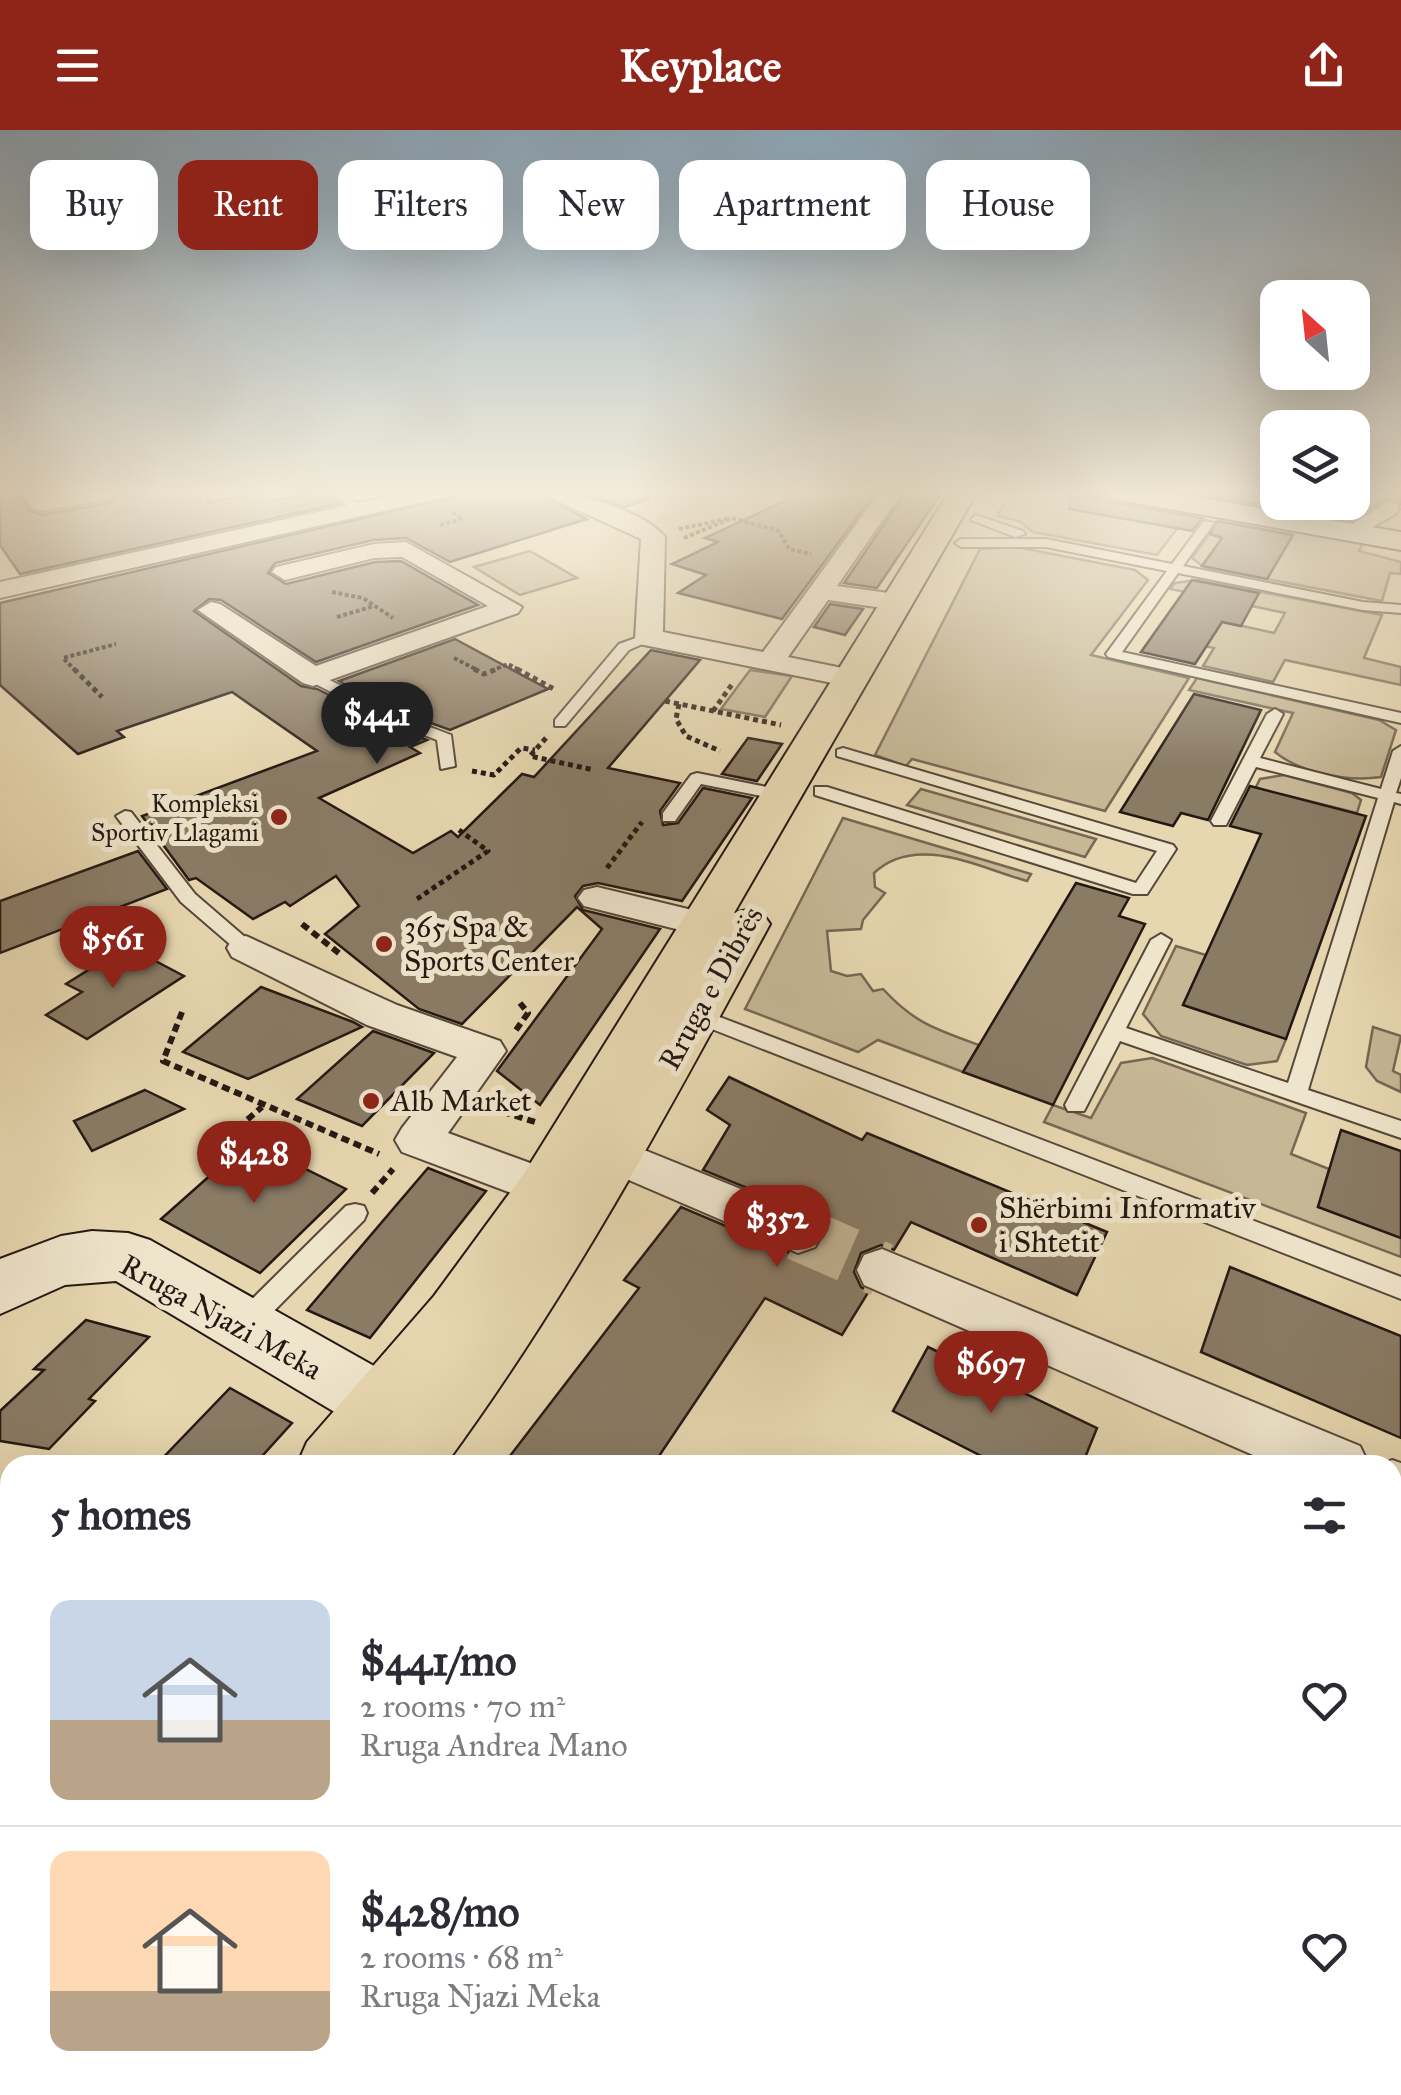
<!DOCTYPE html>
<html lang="en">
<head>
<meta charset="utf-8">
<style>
	:root { --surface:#fff; --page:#f2f2f3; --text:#2b2b33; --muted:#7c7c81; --line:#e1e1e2; --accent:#8f2418 }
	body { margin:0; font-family:"IM FELL Great Primer",serif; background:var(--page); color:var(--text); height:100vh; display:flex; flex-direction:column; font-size:38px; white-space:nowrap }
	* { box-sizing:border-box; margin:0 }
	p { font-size:32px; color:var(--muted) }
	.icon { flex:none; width:55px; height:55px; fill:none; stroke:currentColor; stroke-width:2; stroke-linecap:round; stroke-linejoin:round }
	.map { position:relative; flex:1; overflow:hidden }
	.details { position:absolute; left:0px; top:1325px; width:1402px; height:640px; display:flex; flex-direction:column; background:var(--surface); border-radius:30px 30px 0 0; box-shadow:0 10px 40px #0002 }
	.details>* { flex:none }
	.banner { position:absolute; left:30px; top:30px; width:1342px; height:90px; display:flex; gap:20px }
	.needle { width:65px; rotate:333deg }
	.buttons { position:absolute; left:1260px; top:150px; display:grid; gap:20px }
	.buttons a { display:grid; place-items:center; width:110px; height:110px; border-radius:20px; background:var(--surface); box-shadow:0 10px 40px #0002; font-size:50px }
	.price { position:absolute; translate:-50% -85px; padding:0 22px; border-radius:35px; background:var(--accent); color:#fff; font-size:32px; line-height:65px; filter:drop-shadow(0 2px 5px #0008) }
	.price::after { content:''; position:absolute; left:50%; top:60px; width:30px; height:22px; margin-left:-15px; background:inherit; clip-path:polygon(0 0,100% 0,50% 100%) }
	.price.current { background:#222; color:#fff }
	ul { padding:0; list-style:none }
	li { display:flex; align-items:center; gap:30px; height:250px; padding:0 50px }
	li+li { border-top:2px solid var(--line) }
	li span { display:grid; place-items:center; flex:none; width:280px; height:200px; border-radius:20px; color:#555 }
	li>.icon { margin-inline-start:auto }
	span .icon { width:120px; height:120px; fill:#fffc; stroke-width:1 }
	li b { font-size:42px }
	h2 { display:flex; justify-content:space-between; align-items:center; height:120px; padding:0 50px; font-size:42px }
	.tag { padding:0 35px; border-radius:20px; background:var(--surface); box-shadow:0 10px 40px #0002; font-size:35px; line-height:90px }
	.tag.current { background:var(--accent); color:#fff }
	header { display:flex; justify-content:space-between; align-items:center; height:130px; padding:0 50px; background:var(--accent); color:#fff; font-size:45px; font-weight:700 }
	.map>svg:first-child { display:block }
	.green { fill:#c6b795; stroke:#766854; stroke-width:2.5 }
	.building { fill:#8a7b65; stroke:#251813; stroke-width:2.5 }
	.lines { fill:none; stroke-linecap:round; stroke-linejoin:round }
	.street-tunnel { stroke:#c0b191; stroke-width:55; stroke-dasharray:55 28; stroke-linecap:butt }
	.lane-casing { stroke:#56483a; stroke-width:4 }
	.street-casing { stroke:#56483a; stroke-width:4 }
	.secondary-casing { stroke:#251813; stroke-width:4 }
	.primary-casing { stroke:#251813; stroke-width:4 }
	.path-far3 { stroke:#251813; stroke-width:4; stroke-dasharray:4 2.5; stroke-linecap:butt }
	.path-far2 { stroke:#251813; stroke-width:5; stroke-dasharray:5 4; stroke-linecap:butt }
	.path-far1 { stroke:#251813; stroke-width:6; stroke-dasharray:8 5; stroke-linecap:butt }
	.path { stroke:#251813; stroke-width:10; stroke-dasharray:12 8; stroke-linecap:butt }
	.lane { fill:#efe5cc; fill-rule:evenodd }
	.street { fill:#efe5cc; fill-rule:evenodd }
	.secondary { fill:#efe5cc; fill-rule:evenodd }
	.primary { fill:#e7d7b0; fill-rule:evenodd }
	.poi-dot { fill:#8f2418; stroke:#efe5cc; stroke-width:4 }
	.labels { text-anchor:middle; stroke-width:10; stroke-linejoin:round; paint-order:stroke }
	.far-poi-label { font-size:25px; fill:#251813; stroke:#efe5cc; text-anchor:end }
	.poi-label { font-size:30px; fill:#251813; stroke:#efe5cc; text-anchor:start }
	.street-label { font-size:30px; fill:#251813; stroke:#efe5cc }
</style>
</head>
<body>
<header><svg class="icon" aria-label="menu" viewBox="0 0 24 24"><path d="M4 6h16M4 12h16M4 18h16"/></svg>Keyplace<svg class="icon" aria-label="share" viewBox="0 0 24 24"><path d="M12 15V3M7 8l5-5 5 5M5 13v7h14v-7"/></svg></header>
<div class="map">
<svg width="1401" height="1965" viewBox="0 0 1401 1965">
	<rect width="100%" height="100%" fill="#e7d7b0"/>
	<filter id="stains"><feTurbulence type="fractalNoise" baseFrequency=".002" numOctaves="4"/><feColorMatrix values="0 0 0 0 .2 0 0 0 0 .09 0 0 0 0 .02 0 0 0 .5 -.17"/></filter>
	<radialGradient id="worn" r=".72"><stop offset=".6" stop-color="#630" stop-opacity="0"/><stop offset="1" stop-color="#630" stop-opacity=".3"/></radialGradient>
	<g class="green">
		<polygon points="1011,362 1073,362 1190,382 1157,425 1033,402 1019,391 997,386"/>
		<polygon points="1222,387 1363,413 1359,421 1401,432 1401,444 1390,443 1382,471 1204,437 1192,428"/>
		<polygon points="1016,417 1135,440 1148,450 1091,525 1189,548 1105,681 912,629 906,636 875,625 980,419"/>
		<polygon points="530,421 577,448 520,465 474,437"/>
		<polygon points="1197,450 1382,485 1364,528 1401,537 1401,555 1285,530 1273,552 1203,536 1214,518 1199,515 1215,490 1274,503 1285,483 1170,459 1175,453"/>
		<polygon points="750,540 792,546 765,587 721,579"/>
		<path d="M1197 548 1379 590 1396 600 1381 647C1348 652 1300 643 1275 622L1293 583 1189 560Z"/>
		<polygon points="1284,645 1352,663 1361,670 1357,683 1281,664 1236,697 1260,649"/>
		<polygon points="921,659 1096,709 1085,727 907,675"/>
		<path d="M843 688 1031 744 1027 751C980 738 916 703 874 743L875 757 885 763 863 790 861 799 827 801 831 841 847 846 861 844 873 861 883 859C914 893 937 900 979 915L963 942 878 910 858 922 745 879Z"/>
		<polygon points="1176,816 1206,825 1183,875 1286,909 1277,931 1247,935 1161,906 1143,884"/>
		<polygon points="1373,897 1401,906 1393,941 1401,945 1401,962 1377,951 1366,937"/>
		<polygon points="1152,928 1306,983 1291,1024 1329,1039 1318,1077 1401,1108 1401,1127 1044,992 1053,975 1091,988 1121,933"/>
	</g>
	<g class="building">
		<polygon points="0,362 16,362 31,381 41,385 109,373 122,362 207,362 208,373 260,362 271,370 327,362 338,374 20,444 0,415"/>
		<polygon points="474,362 535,362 587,389 450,432 406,408 373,410 275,433 268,443 286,454 375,432 401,431 478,475 316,532 221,470 209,469 194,481 301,556 317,559 382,592 427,610 410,617 420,623 319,668 413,723 451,701 458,707 522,644 534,647 651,520 700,530 608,638 680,653 660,681 663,695 678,693 703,658 752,668 682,771 598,753 583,756 575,766 583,780 660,799 540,975 497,941 602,799 577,777 462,894 419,879 325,804 359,776 336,746 290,776 285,772 253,789 196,748 189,750 142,686 317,621 232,562 117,601 124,607 78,624 0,555 0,473"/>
		<polygon points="573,362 648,362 649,369 625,377"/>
		<polygon points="804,362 876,362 782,489 678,463 706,445 672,434 718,412 705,408"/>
		<polygon points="906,362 942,362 877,458 844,453"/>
		<polygon points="1071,362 1103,362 1111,372 1202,388 1192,401 1069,379"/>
		<polygon points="1185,362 1214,365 1278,362 1278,372 1352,372 1352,362 1401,362 1401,375 1386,369 1352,390"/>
		<polygon points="1217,391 1293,405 1267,449 1202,436 1222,408 1210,404"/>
		<polygon points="1192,450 1259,463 1241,496 1222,492 1195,534 1141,522"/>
		<polygon points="830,474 863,479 845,505 814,497"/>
		<polygon points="455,509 548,559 450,600 395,580 339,551"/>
		<polygon points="1194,564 1261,580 1208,690 1181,683 1173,696 1120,682"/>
		<polygon points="748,608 782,614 757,651 722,644"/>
		<polygon points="1250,656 1366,686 1286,909 1183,875 1261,704 1230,696"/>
		<polygon points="138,721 167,759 0,823 0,771"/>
		<polygon points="1076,753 1129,768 1119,786 1145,794 1053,975 963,942"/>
		<polygon points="127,816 184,846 87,909 46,885 82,862 66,854"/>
		<polygon points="261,857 353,892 362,897 248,949 183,922"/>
		<polygon points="373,901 434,923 362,996 297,969"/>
		<polygon points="729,947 862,1010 867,1003 1107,1102 1077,1165 911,1092 894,1120 881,1115 861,1123 854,1142 861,1157 869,1161 842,1205 765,1168 653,1335 503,1335 639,1158 624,1150 681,1077 797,1126 818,1119 826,1101 816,1086 703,1040 730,995 707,980"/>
		<polygon points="145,960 184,979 92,1021 74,991"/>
		<polygon points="1341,1000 1401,1021 1401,1108 1318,1077"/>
		<polygon points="249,1011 346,1059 260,1143 161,1089"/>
		<polygon points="428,1038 486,1061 370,1208 307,1180"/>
		<polygon points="1230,1137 1401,1206 1401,1308 1201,1222"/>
		<polygon points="86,1190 149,1207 89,1269 95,1271 49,1319 0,1311 0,1281 44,1240 34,1239"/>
		<polygon points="928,1217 1097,1298 1082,1335 999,1335 893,1281"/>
		<polygon points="230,1258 292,1293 254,1335 156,1335"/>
	</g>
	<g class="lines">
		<polyline class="street-tunnel" points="798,1103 882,1140"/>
		<defs>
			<g id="lane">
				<polygon points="330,362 342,362 364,379 354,381"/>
				<polygon points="975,385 1023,401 1025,404 1015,407 971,390"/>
				<polygon points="1204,391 1214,393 1183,436 1363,472 1401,475 1401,483 1363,480 1178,443 1122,522 1401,583 1401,593 1108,527 1106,524 1167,441 1046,417 961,417 955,413 961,409 1046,409 1172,434"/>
				<polygon points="644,505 656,508 629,520 565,596 555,596 555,590 619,514"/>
				<polygon points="308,544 318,544 393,583 451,605 455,636 441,639 437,610 383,589 308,550"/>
				<polygon points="1275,579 1283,584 1260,628 1381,659 1393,621 1401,616 1401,648 1396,663 1401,664 1401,674 1394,672 1308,960 1401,991 1401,1008 1120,911 1084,981 1068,981 1065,975 1151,810 1161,804 1171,810 1126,898 1288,953 1378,668 1256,637 1226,695 1214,695 1211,691 1267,584"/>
				<polygon points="843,618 1173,715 1176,719 1147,764 1133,764 815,665 815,657 827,657 1136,753 1157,721 837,626 837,620"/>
				<polygon points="697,643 782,660 790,665 782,670 701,654 675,691 663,691 663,683 691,645"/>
				<polygon points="125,681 131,682 195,764 253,814 256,818 253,822 239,822 181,772 116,686"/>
				<polygon points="696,878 1401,1147 1401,1169 689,890 686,885 689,880"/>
				<polygon points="355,1074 364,1076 367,1083 364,1090 254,1201 245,1204 236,1201 232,1193 236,1185 346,1076"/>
				<polygon points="10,1426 10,1462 0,1466 0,1430"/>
			</g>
			<g id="street">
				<polygon points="20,362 43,362 47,366 73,362 119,362 108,369 42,381 34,379"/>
				<polygon points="408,362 447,362 436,369 0,468 0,452"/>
				<path d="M538 362C571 360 643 380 665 407L663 502 763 522 880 362H902L837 456 896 464 909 472 896 480 828 470 788 527 862 542 867 548 862 554 852 557 639 514 635 508 641 409Z"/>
				<polygon points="1388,372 1396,374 1399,379 1396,384 1351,409 1339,402"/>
				<polygon points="406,412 522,477 518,483 313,556 303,553 198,480 211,472 220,474 316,536 488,476 402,427 374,428 285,450 272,442 276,437 374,414"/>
				<polygon points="597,757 717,786 723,794 717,802 704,806 584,776 578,768 584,760"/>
				<polygon points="246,806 397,875 500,911 506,921 448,1003 563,1045 570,1058 563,1071 546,1076 402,1022 395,1010 402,998 457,927 367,895 232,827 227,818 232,809"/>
				<polygon points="617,1009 815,1089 823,1103 815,1117 798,1123 601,1038 594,1026 601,1014"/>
				<polygon points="882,1119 1360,1316 1369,1335 1276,1335 864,1155 857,1140 864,1125"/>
				<polygon points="1392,1330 1401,1333 1401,1389 1392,1386 1392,1335 1380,1335"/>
			</g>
			<g id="secondary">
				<polygon points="1106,362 1165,362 1401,402 1401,420 1120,370"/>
				<polygon points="92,1101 128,1103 150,1110 406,1254 416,1275 406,1296 382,1305 358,1296 116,1151 65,1155 0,1184 0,1129 61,1106"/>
			</g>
			<g id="primary">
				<path d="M949 362H977L734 783 747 780 763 784 770 794C670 979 570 1165 445 1335H297L307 1312 434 1166 525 1042Z"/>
				<polygon points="1108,362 1137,362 1133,368 1111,368"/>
				<polygon points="10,1679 10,1775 0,1779 0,1683"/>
				<polygon points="10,1786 10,1888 0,1892 0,1791"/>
			</g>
		</defs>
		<use href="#lane" class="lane-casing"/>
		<use href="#street" class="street-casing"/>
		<use href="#secondary" class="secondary-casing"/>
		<use href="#primary" class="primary-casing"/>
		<g class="path-far3">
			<polyline points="440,395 463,389 450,381"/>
			<polyline points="679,399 730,388"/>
			<polyline points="684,408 732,388 779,401 789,419 811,424"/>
			<polyline points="332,462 363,468 393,488"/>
			<polyline points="337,487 374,476"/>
			<polyline points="454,528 479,541"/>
			<polyline points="76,541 63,528 116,514"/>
			<polyline points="491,541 508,534 521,541"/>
		</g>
		<g class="path-far2">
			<polyline points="74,539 102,567"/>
			<polyline points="474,539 484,544 497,539"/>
			<polyline points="517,539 554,559"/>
			<polyline points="665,571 781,595"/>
			<polyline points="679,574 676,589 686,606 720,621"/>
			<polyline points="713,581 733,553"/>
			<polyline points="546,608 530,626 594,640"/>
			<polyline points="472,641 494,645 521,618 535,620"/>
			<polyline points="607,738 642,692"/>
			<polyline points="417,769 488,721 459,700"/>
		</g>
		<g class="path-far1">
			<polyline points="302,794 340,824"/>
			<polyline points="182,882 163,931 379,1024"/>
			<polyline points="516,900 528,883 520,873"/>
			<polyline points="490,978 535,992"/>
			<polyline points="218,1015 262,977"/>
			<polyline points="372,1063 393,1039"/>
		</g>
		<g class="path">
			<polyline points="1392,1655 1401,1660"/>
			<polyline points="857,1955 870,1965"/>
			<polyline points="1148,1965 1150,1955"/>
		</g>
		<use href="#lane" class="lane"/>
		<use href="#street" class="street"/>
		<use href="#secondary" class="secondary"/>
		<use href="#primary" class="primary"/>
	</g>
	<linearGradient id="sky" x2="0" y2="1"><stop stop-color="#8da8bc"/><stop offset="0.57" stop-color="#f4eddb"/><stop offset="1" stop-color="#f4eddb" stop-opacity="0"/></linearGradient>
	<rect width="1401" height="637" fill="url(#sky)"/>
	<g class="poi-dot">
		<circle cx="279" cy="687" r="10"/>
		<circle cx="384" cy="814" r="10"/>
		<circle cx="371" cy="971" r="10"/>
		<circle cx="979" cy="1095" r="10"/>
	</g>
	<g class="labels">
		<g class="far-poi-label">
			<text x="259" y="682">Kompleksi<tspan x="259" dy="29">Sportiv Llagami</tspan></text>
		</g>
		<g class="poi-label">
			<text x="404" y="807">365 Spa &amp;<tspan x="404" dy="34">Sports Center</tspan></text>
			<text x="391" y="981">Alb Market</text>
			<text x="999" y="1088">Shërbimi Informativ<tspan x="999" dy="34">i Shtetit</tspan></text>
		</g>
		<g class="street-label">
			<text transform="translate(711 858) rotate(-61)" y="10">Rruga e Dibrës</text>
			<text transform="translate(221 1187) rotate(29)" y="10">Rruga Njazi Meka</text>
		</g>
	</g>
	<rect width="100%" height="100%" filter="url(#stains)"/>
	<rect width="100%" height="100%" fill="url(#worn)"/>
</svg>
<div class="buttons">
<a><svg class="needle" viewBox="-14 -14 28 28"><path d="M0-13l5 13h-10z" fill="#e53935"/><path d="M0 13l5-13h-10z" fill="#7c7c81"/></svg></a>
<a><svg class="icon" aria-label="layers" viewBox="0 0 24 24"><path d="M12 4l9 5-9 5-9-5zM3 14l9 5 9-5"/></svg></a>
</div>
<b class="price current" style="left:377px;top:637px">$441</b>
<b class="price" style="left:113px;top:861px">$561</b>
<b class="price" style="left:254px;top:1076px">$428</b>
<b class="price" style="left:777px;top:1140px">$352</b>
<b class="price" style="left:991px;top:1286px">$697</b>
<div class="banner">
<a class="tag">Buy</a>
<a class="tag current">Rent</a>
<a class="tag">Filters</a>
<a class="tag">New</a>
<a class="tag">Apartment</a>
<a class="tag">House</a>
</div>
<section class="details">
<h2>5 homes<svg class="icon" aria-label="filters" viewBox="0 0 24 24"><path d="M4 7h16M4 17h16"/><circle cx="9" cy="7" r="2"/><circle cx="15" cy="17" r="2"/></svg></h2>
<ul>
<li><span style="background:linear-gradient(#c9d6e8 60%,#b9a48a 0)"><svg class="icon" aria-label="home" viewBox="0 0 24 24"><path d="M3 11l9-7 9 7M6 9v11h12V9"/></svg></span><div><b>$441/mo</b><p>2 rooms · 70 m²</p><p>Rruga Andrea Mano</p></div><svg class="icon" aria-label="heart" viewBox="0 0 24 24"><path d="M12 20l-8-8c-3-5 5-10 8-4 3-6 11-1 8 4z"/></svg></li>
<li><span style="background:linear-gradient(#ffd9b3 70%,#b9a48a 0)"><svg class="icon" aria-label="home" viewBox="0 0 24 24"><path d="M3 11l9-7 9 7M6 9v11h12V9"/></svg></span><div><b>$428/mo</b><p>2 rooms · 68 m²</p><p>Rruga Njazi Meka</p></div><svg class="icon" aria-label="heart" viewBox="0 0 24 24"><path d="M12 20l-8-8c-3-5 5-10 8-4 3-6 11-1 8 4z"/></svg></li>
</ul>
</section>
</div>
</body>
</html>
